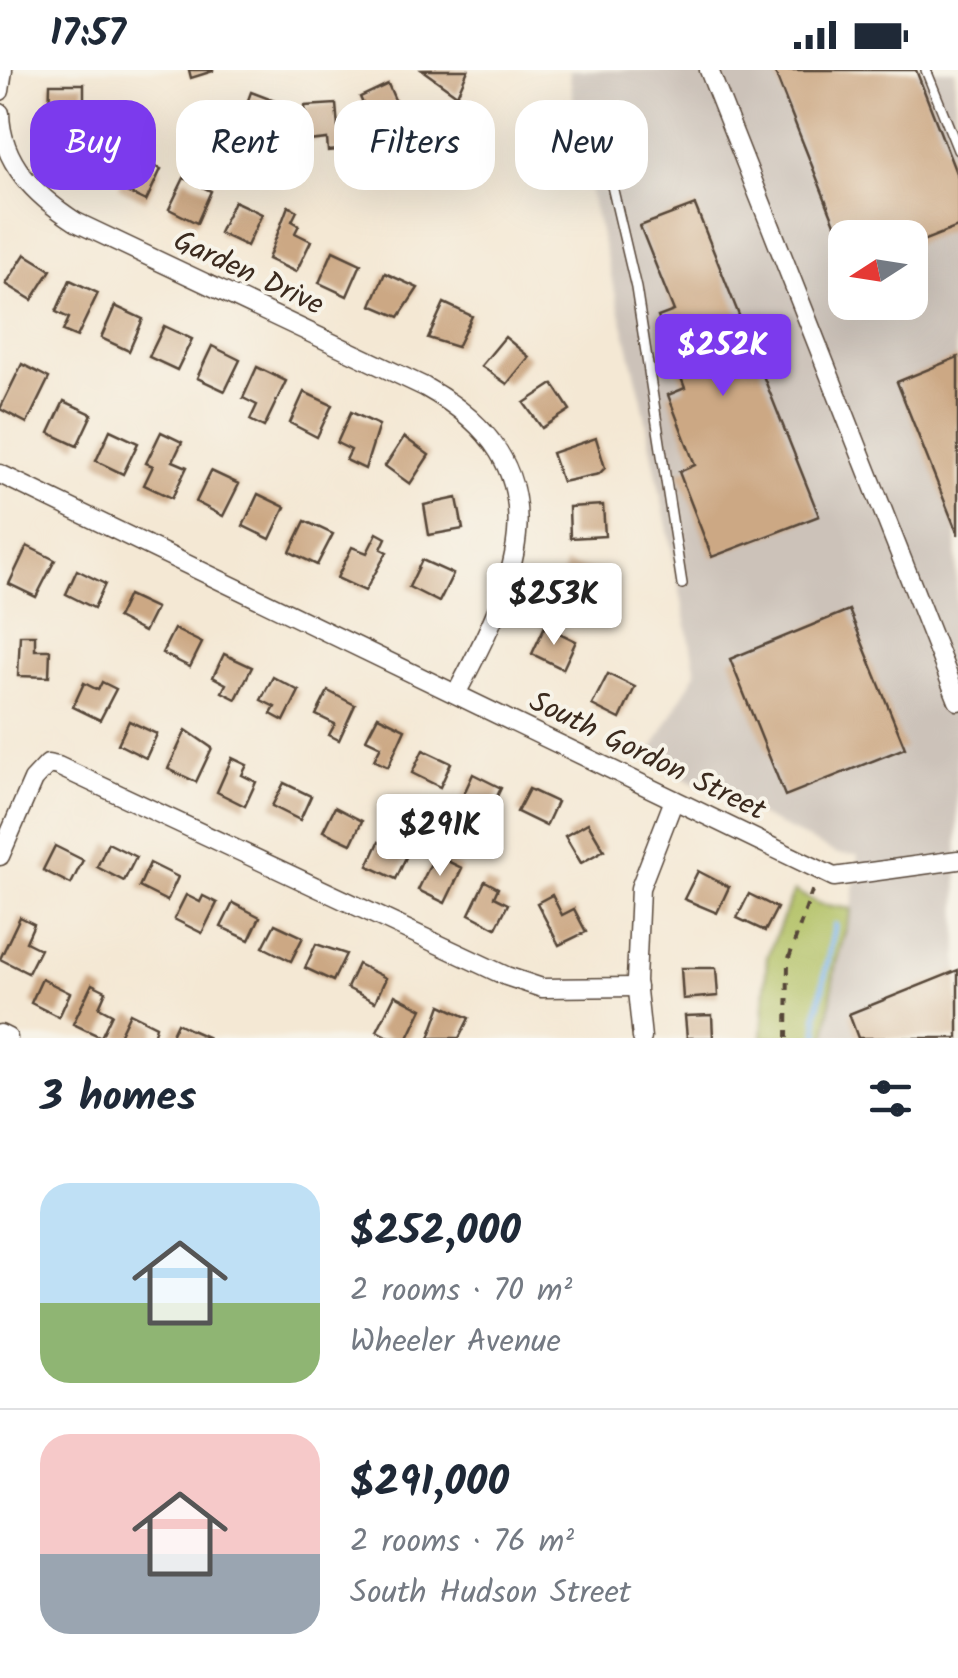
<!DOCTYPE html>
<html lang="en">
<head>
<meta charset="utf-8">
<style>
	:root { --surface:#fff; --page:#f2f2f3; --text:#1f2937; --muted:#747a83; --line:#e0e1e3; --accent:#7c3aed }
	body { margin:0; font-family:Kalam,sans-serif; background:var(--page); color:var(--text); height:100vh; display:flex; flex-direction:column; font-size:38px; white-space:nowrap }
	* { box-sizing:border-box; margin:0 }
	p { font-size:32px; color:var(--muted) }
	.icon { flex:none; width:55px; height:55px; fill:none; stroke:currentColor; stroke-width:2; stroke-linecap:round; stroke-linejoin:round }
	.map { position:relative; height:968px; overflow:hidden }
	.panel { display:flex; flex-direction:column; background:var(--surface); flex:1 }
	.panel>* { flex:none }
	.banner { position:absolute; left:30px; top:30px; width:900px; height:90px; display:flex; gap:20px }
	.needle { width:65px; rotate:258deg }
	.controls { position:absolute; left:828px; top:150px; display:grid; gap:20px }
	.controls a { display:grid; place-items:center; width:100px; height:100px; border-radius:20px; background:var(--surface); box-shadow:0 10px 40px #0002; font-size:50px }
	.price { position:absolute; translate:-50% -85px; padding:0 22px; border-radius:10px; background:#fff; color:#222; font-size:32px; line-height:65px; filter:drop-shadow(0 2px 5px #0008) }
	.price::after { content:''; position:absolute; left:50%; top:60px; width:30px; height:22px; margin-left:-15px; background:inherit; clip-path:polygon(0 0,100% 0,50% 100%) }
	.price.active { background:var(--accent); color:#fff }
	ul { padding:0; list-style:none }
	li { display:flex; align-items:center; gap:30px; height:250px; padding:0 40px }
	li+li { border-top:2px solid var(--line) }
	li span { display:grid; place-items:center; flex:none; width:280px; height:200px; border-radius:30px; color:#555 }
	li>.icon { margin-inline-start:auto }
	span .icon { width:120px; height:120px; fill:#fffc; stroke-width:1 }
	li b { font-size:42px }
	h2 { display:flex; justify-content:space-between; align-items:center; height:120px; padding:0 40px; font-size:42px }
	.pill { padding:0 35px; border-radius:30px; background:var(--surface); box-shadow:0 10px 40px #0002; font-size:35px; line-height:90px }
	.pill.active { background:var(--accent); color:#fff }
	.status { display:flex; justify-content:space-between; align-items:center; height:70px; padding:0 50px; background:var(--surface); direction:ltr }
	.status svg { height:28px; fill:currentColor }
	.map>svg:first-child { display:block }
	.industrial { fill:#ccc2b9; fill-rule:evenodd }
	.green { fill:#b0c062; stroke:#767540; stroke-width:2.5 }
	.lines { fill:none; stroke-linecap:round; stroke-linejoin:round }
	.stream { stroke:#83b9f2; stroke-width:6 }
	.building { fill:#cca884 }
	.service-casing { stroke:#574639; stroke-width:12 }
	.minor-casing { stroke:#574639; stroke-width:21 }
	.path { stroke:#574639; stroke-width:4; stroke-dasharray:8 8; stroke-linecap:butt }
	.service { stroke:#fff; stroke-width:9 }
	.minor { stroke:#fff; stroke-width:18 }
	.labels { text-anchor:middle; stroke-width:8; stroke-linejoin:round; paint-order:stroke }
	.street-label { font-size:30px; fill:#3b2a1e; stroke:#f7f3e8 }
</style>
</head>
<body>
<div class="status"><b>17:57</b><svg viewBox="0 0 49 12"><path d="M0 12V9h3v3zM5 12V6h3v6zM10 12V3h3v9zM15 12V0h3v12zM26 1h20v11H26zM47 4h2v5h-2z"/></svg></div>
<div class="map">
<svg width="958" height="968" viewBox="0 0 958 968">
	<rect width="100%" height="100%" fill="#f7f3e8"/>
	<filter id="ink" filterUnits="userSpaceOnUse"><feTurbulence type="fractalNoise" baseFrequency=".01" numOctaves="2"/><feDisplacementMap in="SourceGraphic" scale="20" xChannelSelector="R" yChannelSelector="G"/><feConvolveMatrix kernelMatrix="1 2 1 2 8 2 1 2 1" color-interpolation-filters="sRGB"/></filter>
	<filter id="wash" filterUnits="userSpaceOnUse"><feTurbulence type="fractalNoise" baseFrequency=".0048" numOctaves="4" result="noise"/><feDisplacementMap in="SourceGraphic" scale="40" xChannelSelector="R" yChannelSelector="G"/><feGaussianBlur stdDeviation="2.25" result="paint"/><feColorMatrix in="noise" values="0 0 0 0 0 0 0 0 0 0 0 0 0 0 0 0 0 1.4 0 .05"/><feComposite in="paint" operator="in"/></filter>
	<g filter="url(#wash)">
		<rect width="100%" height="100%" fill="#f4e8d4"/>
		<path class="industrial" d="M569 0H955L958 968H826L835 896 852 839 858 785 837 784 647 689 696 602 642 330 583 94ZM845 168H910V232H845Z"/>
		<polygon class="green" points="794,821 820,834 852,839 835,896 826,968 762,968 767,887"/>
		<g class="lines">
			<polyline class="stream" points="818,968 817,945 835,855"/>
		</g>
		<g id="blocks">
			<g class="building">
				<polygon points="189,0 213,0 213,1 191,8"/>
				<polygon points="422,0 468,0 457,25"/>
				<polygon points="774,0 916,0 958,108 958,157 910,176 910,168 845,168 845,179"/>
				<polygon points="50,14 84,14 84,45 49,45"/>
				<polygon points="388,14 402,46 383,55 392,70 380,75 369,60 374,58 360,27"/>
				<polygon points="251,22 280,33 268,65 239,55"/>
				<polygon points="336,34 338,58 348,58 349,79 328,81 327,69 308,71 305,36"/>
				<polygon points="91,58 114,79 91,104 68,84"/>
				<polygon points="133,86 161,99 146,131 118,118"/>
				<polygon points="184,108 211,121 197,153 169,139"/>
				<polygon points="234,131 262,144 247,176 219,163"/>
				<polygon points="695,135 819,446 712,487 679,402 695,395 668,325 685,318 658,247 674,241 640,156"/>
				<polygon points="288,136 297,141 292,151 299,155 295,163 311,171 296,202 268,189"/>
				<polygon points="333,181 361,194 347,226 319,213"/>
				<polygon points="25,184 51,200 32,230 6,214"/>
				<polygon points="385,203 418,218 399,247 371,235"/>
				<polygon points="70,210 98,223 77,267 63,261 69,248 56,242"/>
				<polygon points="444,233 472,246 457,277 428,268"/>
				<polygon points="115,236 143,249 129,281 101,268"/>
				<polygon points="164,256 192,269 177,300 149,287"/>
				<polygon points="505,267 529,287 507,314 481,296"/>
				<polygon points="212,276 240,290 225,321 197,308"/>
				<polygon points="958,287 958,465 897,312"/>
				<polygon points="22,294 49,308 27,353 0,339"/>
				<polygon points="257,297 286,311 264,357 250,350 257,335 243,328"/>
				<polygon points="553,314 570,340 542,358 524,333"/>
				<polygon points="304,322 332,335 317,367 290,353"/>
				<polygon points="64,331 92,344 77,376 49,363"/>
				<polygon points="351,342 379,355 365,399 346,390 351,380 337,373"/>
				<polygon points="110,360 138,373 123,404 96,391"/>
				<polygon points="161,362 182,372 173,391 187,397 172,428 144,415 153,396 146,393"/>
				<polygon points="404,367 429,385 410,414 385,396"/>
				<polygon points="596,368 605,398 599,404 562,412 552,383"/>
				<polygon points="211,401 239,414 223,446 196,432"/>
				<polygon points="258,424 285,437 270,469 243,456"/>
				<polygon points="457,428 463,459 429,465 424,435"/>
				<polygon points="603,435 605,466 570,468 569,437"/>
				<polygon points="305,451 333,464 317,495 290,482"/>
				<polygon points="377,463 386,468 381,479 387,482 365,521 337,508 352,477 367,483"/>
				<polygon points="27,476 55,490 36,527 9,514"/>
				<polygon points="422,490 453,504 439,532 409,517"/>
				<polygon points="565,494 599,501 592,532 559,524"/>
				<polygon points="77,500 105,514 94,538 66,524"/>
				<polygon points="128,525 156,538 144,562 117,548"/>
				<polygon points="849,540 905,678 785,726 730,589"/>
				<polygon points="545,556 576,571 563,599 532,584"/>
				<polygon points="174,559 202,573 190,597 162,583"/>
				<polygon points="20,565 35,565 35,580 50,580 49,607 18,606"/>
				<polygon points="224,584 252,597 236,629 222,622 226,614 213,607"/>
				<polygon points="608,604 635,617 620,649 592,635"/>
				<polygon points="273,607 299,621 284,651 271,644 275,637 261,630"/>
				<polygon points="102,612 116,619 100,650 73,637 84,613 98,620"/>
				<polygon points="328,621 355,635 339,670 329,665 335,654 316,645"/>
				<polygon points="378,646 405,659 388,697 374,690 381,676 366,669"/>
				<polygon points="129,651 157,664 146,688 118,674"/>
				<polygon points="186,660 212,678 196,712 168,699"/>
				<polygon points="423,680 451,693 440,717 412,703"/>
				<polygon points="232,688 247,695 242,705 256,712 245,736 217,722"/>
				<polygon points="473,704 501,718 490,741 484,738 480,746 472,742 476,735 462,728"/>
				<polygon points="284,713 311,726 300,750 272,736"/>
				<polygon points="529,719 557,732 546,756 517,742"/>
				<polygon points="335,737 362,751 351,774 323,761"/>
				<polygon points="588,753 604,780 581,793 565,766"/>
				<polygon points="379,772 407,785 396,809 368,796"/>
				<polygon points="108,773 136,787 124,811 97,797"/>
				<polygon points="55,776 83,790 71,814 43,800"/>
				<polygon points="435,785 462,798 445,833 418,820"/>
				<polygon points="150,793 178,807 167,831 139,817"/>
				<polygon points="698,801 729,817 717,843 684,829"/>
				<polygon points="485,811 498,818 494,827 508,834 496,858 469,844"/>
				<polygon points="749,824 777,838 765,861 737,848"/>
				<polygon points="186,825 200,832 203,826 217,833 202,863 174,849"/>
				<polygon points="552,825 562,845 574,839 586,862 559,875 537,833"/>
				<polygon points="233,833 260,847 249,870 221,857"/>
				<polygon points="20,847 34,854 26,872 40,879 28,903 0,889"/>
				<polygon points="275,854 303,867 291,891 263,877"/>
				<polygon points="316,874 346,884 333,911 305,898"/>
				<polygon points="358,894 386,908 375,932 347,918"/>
				<polygon points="681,898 716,898 718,926 683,929"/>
				<polygon points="958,900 958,968 858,968 849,944"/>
				<polygon points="42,909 70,923 59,947 31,933"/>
				<polygon points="92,914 106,921 99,937 112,944 101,967 73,954"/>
				<polygon points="395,925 422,939 408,968 390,968 377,961"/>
				<polygon points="441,935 469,948 459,968 429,968"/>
				<polygon points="130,943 156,956 153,968 118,968"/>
				<polygon points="712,945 713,968 687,968 685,946"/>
				<polygon points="177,953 191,960 209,968 170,968"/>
			</g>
		</g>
	</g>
	<g filter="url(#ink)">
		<use href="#blocks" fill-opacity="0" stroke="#574639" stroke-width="2.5"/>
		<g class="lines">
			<defs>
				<g id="service">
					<polyline points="926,0 958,80"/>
					<polyline points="612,116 636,218 682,514"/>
				</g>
				<g id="minor">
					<polyline points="709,0 958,631"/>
					<polyline points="0,21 3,0"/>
					<path d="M0 43C1 93 36 126 76 152L425 317C567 396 519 507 457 622"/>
					<polyline points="0,404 834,807 958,790"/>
					<polyline points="0,786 33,710 48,694 58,696 506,906 542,918 637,917"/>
					<polyline points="0,964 8,968"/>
					<polyline points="642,968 636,911 640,818 674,730"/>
				</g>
			</defs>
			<use href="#service" class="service-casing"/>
			<use href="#minor" class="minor-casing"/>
			<polyline class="path" points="787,968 788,891 813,818"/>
			<use href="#service" class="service"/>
			<use href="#minor" class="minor"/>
		</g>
	</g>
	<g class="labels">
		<g class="street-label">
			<text transform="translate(249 202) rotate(25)" y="10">Garden Drive</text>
			<text transform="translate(648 685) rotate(26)" y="10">South Gordon Street</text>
		</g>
	</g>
</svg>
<div class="controls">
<a><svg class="needle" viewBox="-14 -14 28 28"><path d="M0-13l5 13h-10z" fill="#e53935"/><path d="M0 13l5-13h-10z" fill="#747a83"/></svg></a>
</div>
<b class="price active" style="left:723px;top:329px">$252K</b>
<b class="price" style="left:554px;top:578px">$253K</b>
<b class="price" style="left:440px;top:809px">$291K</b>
<div class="banner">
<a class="pill active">Buy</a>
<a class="pill">Rent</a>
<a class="pill">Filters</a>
<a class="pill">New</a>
</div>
</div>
<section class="panel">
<h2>3 homes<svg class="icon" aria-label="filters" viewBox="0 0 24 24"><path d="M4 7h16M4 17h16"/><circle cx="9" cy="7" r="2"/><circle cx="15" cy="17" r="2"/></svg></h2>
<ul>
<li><span style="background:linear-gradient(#bfe0f5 60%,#8fb573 0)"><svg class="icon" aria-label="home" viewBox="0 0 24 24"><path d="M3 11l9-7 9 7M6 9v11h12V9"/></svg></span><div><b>$252,000</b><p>2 rooms · 70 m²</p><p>Wheeler Avenue</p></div></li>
<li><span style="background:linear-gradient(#f6c9c9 60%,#9aa5b1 0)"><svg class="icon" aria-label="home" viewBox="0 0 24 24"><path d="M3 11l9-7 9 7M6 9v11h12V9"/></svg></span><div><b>$291,000</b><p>2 rooms · 76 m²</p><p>South Hudson Street</p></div></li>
</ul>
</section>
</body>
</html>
